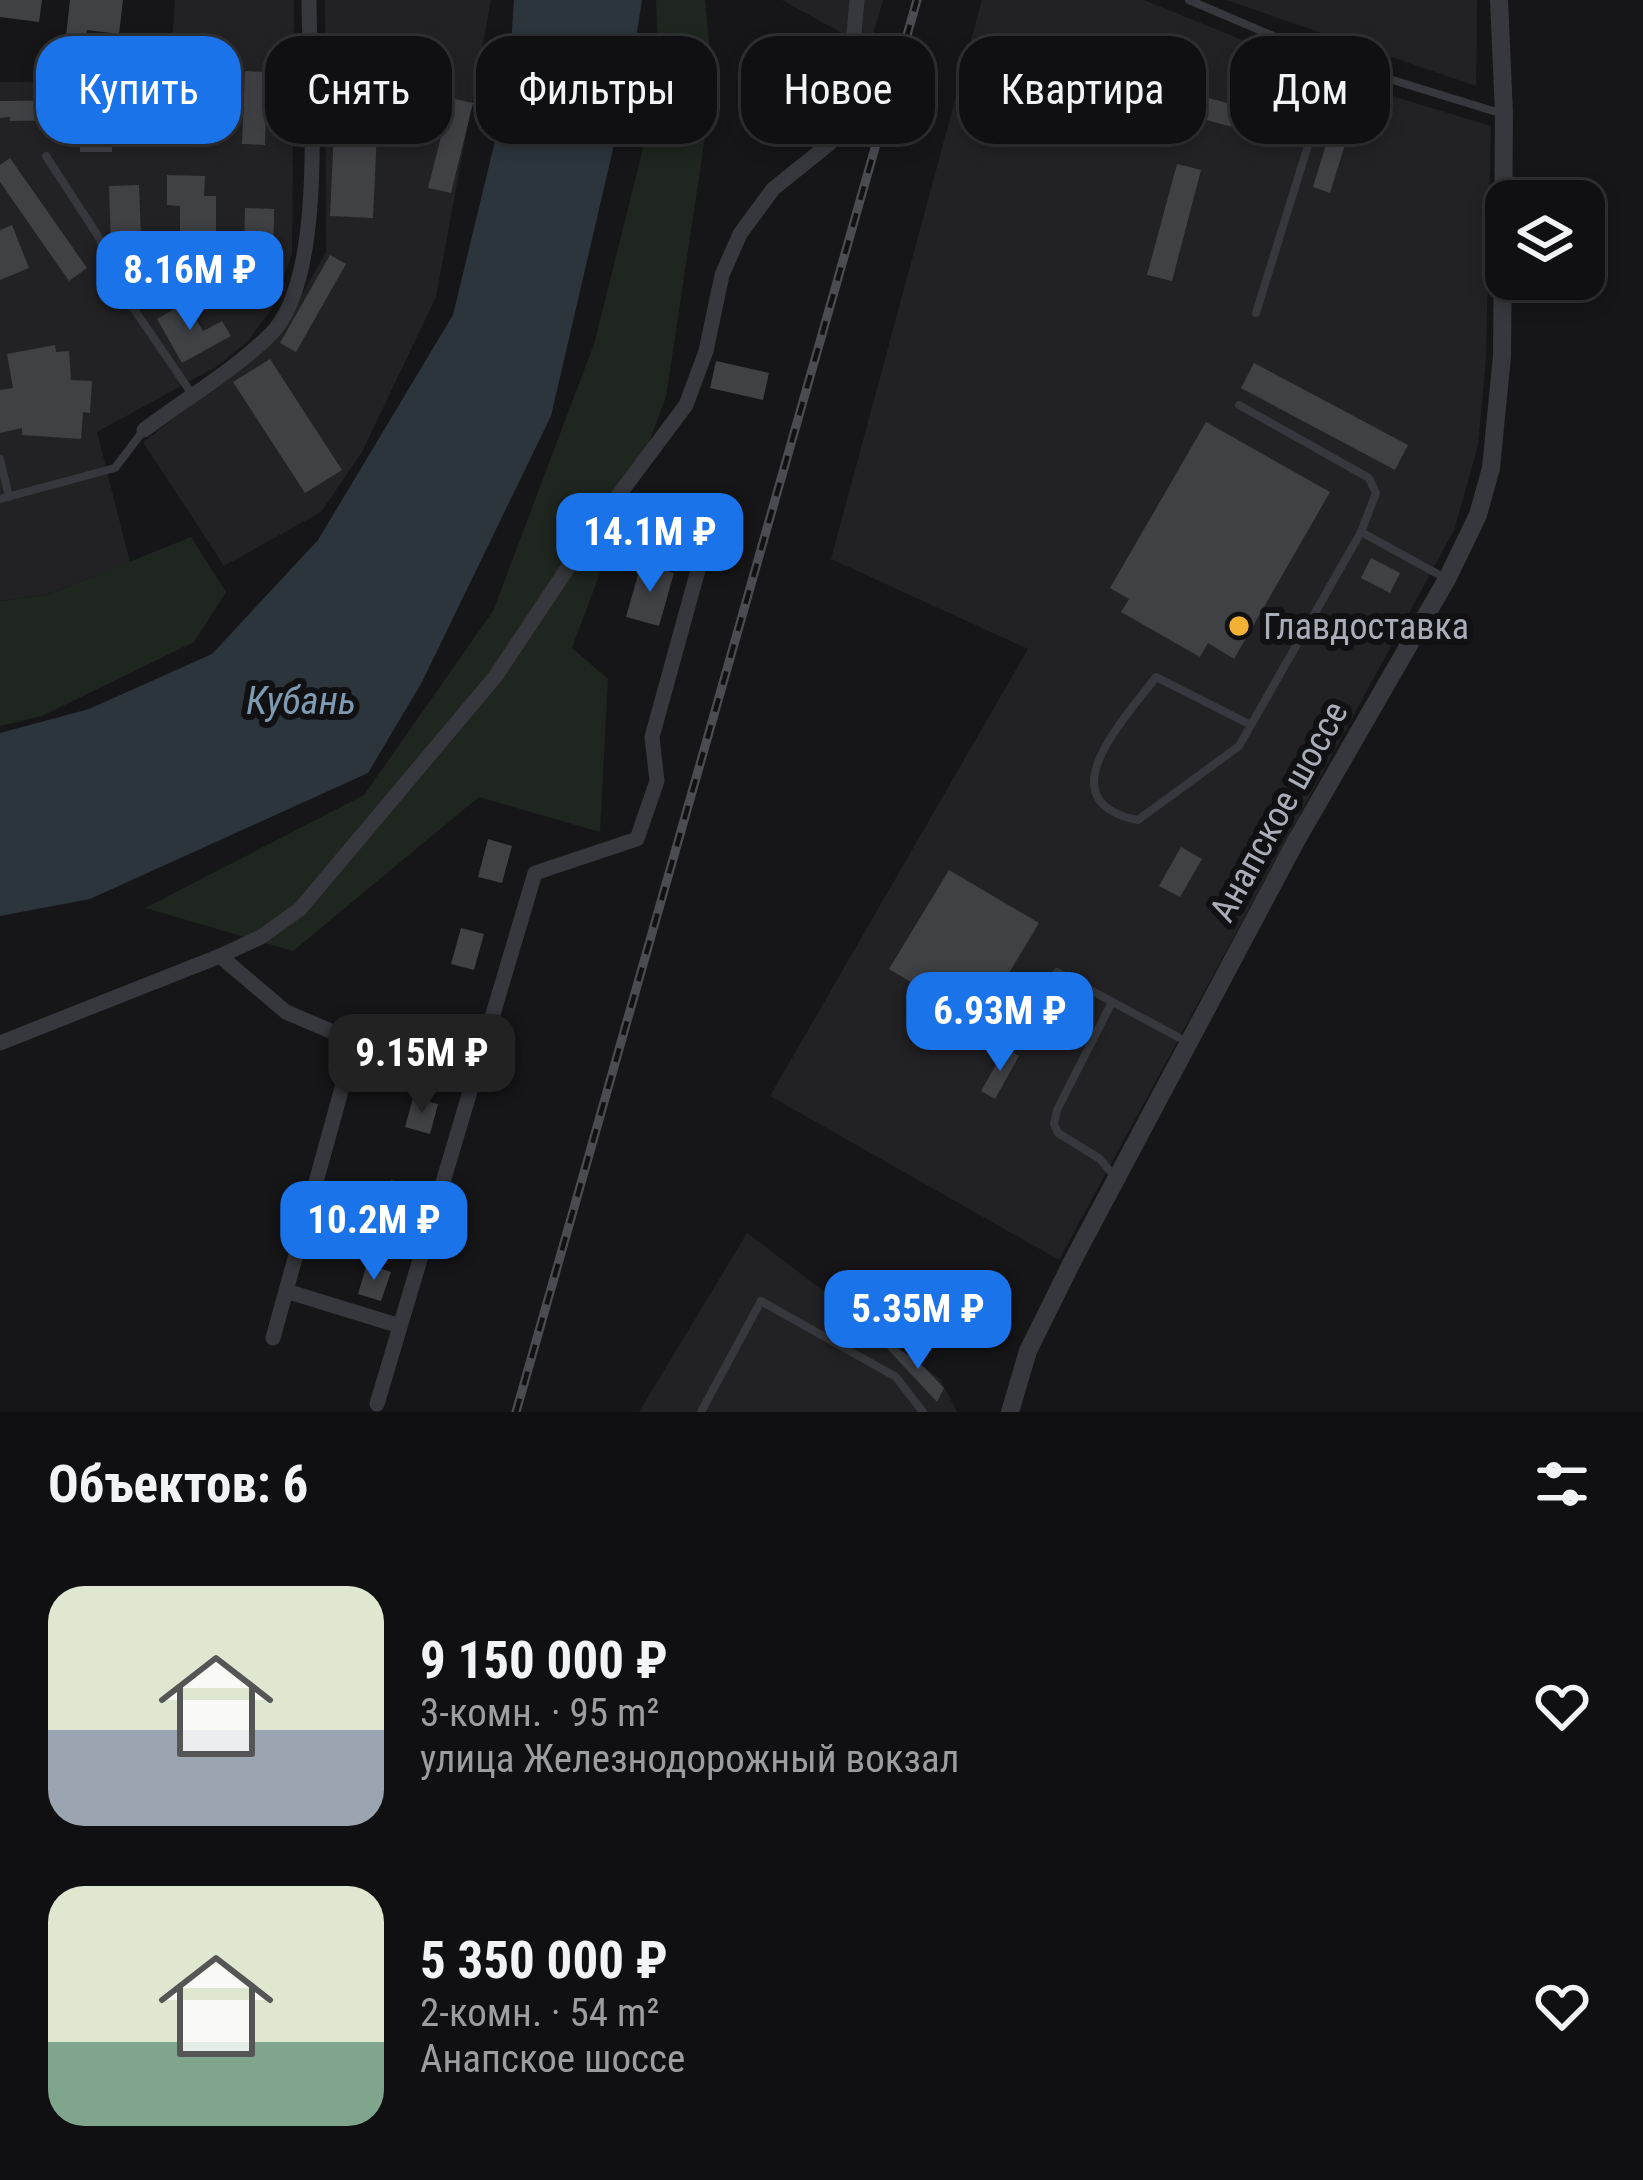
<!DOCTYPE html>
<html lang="ru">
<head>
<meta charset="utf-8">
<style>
	:root { --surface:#101012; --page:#19191b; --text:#f1f3f6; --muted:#9c9d9f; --line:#303032; --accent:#1a73e8 }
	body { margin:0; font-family:"Roboto Condensed",sans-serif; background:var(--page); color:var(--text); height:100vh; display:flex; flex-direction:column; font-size:45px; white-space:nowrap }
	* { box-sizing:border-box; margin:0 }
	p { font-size:39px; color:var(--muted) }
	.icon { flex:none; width:66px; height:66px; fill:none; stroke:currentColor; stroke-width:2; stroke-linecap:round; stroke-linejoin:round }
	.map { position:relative; height:1412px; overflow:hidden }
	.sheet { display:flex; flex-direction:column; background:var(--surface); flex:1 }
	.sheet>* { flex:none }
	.guide { position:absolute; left:36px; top:36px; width:1572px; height:108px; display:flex; gap:24px }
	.fabs { position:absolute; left:1485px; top:180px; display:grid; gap:24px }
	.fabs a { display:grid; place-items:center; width:120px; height:120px; border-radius:24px; background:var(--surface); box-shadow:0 6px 18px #0003,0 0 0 3px var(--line); font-size:60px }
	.price { position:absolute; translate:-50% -102px; padding:0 27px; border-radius:24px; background:var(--accent); color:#fff; font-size:39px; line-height:78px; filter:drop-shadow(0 3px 6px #0008) }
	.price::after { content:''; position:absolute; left:50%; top:72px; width:36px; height:27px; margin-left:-18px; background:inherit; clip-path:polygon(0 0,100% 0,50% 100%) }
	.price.on { background:#222; color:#fff }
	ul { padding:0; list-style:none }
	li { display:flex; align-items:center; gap:36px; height:300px; padding:0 48px }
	li span { display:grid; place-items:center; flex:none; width:336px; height:240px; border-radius:36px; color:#555 }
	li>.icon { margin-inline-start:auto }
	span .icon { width:144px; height:144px; fill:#fffc; stroke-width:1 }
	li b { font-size:51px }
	h2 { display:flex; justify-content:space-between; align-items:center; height:144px; padding:0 48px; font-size:51px }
	.pill { padding:0 42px; border-radius:36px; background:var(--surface); box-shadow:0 6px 18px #0003,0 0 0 3px var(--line); font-size:42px; line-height:108px }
	.pill.on { background:var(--accent); color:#fff }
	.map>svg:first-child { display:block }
	.built { fill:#222225 }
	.green { fill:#1e261f }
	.water { fill:#2c353c }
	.building { fill:#404145 }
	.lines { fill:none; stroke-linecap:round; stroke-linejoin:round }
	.service { stroke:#37383d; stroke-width:8 }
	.minor { stroke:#37383d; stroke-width:15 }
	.tertiary { stroke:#37383d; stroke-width:18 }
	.rail-casing { stroke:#4a4c52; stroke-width:9 }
	.rail { stroke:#111113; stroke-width:4.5; stroke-dasharray:14; stroke-linecap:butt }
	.poi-dot { fill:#f2b134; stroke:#111113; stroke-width:4.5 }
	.labels { text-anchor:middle; stroke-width:12; stroke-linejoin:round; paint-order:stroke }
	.poi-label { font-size:36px; fill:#a8adb8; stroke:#111113; text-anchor:start }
	.street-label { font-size:36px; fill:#a8adb8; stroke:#111113 }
	.water-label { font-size:39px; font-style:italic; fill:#7f9bb3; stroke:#111113 }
</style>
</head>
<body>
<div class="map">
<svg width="1643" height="1412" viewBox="0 0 1643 1412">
	<rect width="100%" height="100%" fill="#161618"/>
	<g class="built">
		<polygon points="175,0 294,0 292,254 273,307 247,342 216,367 97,432 130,562 46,595 0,601 0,82 169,81"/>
		<polygon points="325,0 491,0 436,297 362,452 321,512 224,566 143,442 276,340 326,252"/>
		<polygon points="782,0 883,0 869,48"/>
		<polygon points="982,0 1144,0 1343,81 1491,126 1486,359 1478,445 1455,528 1059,1260 770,1096 1028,649 831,559"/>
		<polygon points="1226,0 1477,0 1476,86"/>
		<polygon points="747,1233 940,1379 957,1412 639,1412"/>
	</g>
	<g class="green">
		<polygon points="656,0 705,0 713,84 666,397 572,648 608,679 600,832 479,797 293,951 145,908 364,795 493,611 594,344 659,84"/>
		<polygon points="191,537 226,592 194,642 42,716 0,726 0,601 47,595"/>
	</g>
	<polygon class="water" points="514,0 642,0 630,76 551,416 422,682 368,773 90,899 0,916 0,733 89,709 212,654 318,540 453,315 508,87"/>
	<g class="building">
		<polygon points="0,0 42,0 39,22 0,17"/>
		<polygon points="70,0 123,0 119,34 87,30 85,47 65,45"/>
		<polygon points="1145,62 1188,74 1183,91 1289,120 1284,141 1177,112 1170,139 1127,128"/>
		<polygon points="245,71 267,72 265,145 242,144"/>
		<polygon points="451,98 473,103 451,193 428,188"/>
		<polygon points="111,100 112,152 80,152 80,120 10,121 10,117 0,118 0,101"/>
		<polygon points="335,110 378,111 373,218 330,216"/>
		<polygon points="1329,135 1346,141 1330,193 1313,187"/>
		<polygon points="10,158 87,268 69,281 0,182 0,165"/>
		<polygon points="1177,164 1201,170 1172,281 1147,275"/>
		<polygon points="167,175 205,176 204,196 216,196 216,241 244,241 245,208 274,209 273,290 265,305 250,299 253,289 143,293 144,252 115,253 111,245 109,186 139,185 141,239 180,240 180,206 167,205"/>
		<polygon points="12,225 29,268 0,280 0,230"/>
		<polygon points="330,255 346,264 296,352 280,343"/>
		<polygon points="186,302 203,331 222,321 231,336 182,363 157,319"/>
		<polygon points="55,345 56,352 69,351 71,380 92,381 90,413 83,412 81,439 22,435 22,428 0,433 0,390 13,388 7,354"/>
		<polygon points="270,359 342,470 305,493 233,382"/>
		<polygon points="716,361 769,373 763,400 710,388"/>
		<polygon points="1254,363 1408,445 1395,470 1241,388"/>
		<polygon points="1206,422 1330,492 1234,659 1208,643 1200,657 1121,612 1129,599 1110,588"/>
		<polygon points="1371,558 1400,573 1390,593 1361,578"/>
		<polygon points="641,564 674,573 659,626 626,617"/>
		<polygon points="488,839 512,846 502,883 478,877"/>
		<polygon points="1181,847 1202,859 1180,897 1159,886"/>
		<polygon points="949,870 1039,923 979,1023 889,969"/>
		<polygon points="461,928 484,934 474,970 451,964"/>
		<polygon points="437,1019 460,1024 451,1060 428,1054"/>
		<polygon points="1005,1049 1019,1056 995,1099 981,1091"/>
		<polygon points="413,1098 438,1104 430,1134 405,1127"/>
		<polygon points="391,1180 417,1187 409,1218 382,1211"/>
		<polygon points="367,1264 391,1272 381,1301 358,1294"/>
		<polygon points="887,1342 918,1361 944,1388 937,1402 884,1345"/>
	</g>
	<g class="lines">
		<g class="service">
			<polyline points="1189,0 1334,62 1503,114"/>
			<polyline points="46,156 98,236 123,293 192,394"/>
			<polyline points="1256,313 1334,62"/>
			<polyline points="1239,405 1369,478 1376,493 1361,532 1445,578"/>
			<polyline points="0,459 9,497"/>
			<polyline points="0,499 115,468 143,431"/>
			<path d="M1251 725 1156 677C1125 719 1044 801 1138 820L1239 746 1251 725 1361 532"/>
			<polyline points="1112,1002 1057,1110 1054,1124 1058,1133 1100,1159 1115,1177"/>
			<polyline points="1035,1017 1057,972 1187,1042"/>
			<polyline points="701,1412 761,1301 896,1377 923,1412"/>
		</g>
		<g class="minor">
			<path d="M144 430C185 399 233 371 270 335 329 277 309 81 309 0"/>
			<polyline points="220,956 286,1012 340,1035 350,1043 351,1055 273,1338"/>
			<polyline points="0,1043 220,956 261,937 300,909 495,677 597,524 686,405 706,351 722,275 740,234 773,189 829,144 837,126 851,67 857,0"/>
			<polyline points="286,1291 400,1326"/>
			<polyline points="377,1404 535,873 637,839 657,781 652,737 698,570 696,557 685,548 597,524"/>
		</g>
		<polyline class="tertiary" points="1010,1412 1028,1351 1073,1260 1296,841 1447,579 1478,515 1491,468 1502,356 1504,114 1499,0"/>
		<defs>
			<polyline id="rail" points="516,1412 917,0"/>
		</defs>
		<use href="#rail" class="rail-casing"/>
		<use href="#rail" class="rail"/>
	</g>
	<circle class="poi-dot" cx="1239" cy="626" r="12"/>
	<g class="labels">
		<g class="poi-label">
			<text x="1263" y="639">Главдоставка</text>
		</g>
		<g class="street-label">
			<text transform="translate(1278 811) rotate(-61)" y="13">Анапское шоссе</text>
		</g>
		<g class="water-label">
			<text x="301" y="714">Кубань</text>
		</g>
	</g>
</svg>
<div class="fabs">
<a><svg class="icon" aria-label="layers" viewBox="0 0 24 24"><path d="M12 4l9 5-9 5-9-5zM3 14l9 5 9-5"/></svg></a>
</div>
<b class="price" style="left:190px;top:333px">8.16M ₽</b>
<b class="price" style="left:650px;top:595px">14.1M ₽</b>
<b class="price" style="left:1000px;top:1074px">6.93M ₽</b>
<b class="price on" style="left:422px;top:1116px">9.15M ₽</b>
<b class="price" style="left:374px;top:1283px">10.2M ₽</b>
<b class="price" style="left:918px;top:1372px">5.35M ₽</b>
<div class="guide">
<a class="pill on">Купить</a>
<a class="pill">Снять</a>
<a class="pill">Фильтры</a>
<a class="pill">Новое</a>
<a class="pill">Квартира</a>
<a class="pill">Дом</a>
</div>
</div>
<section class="sheet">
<h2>Объектов: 6<svg class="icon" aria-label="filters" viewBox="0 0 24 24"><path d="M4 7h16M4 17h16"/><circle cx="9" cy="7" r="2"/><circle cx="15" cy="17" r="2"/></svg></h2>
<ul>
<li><span style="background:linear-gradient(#dfe7d0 60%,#9aa5b1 0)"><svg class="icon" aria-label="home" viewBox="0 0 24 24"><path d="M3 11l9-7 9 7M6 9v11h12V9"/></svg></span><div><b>9 150 000 ₽</b><p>3-комн. · 95 m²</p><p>улица Железнодорожный вокзал</p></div><svg class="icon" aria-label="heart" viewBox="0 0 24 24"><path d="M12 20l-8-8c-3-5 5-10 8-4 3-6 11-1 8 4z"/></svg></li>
<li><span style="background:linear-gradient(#dfe7d0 65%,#7fa58c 0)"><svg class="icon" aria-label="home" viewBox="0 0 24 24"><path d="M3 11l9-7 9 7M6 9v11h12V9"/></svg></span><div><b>5 350 000 ₽</b><p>2-комн. · 54 m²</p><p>Анапское шоссе</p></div><svg class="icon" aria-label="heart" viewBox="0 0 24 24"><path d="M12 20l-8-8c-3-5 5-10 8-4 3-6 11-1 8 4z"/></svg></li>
</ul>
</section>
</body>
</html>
